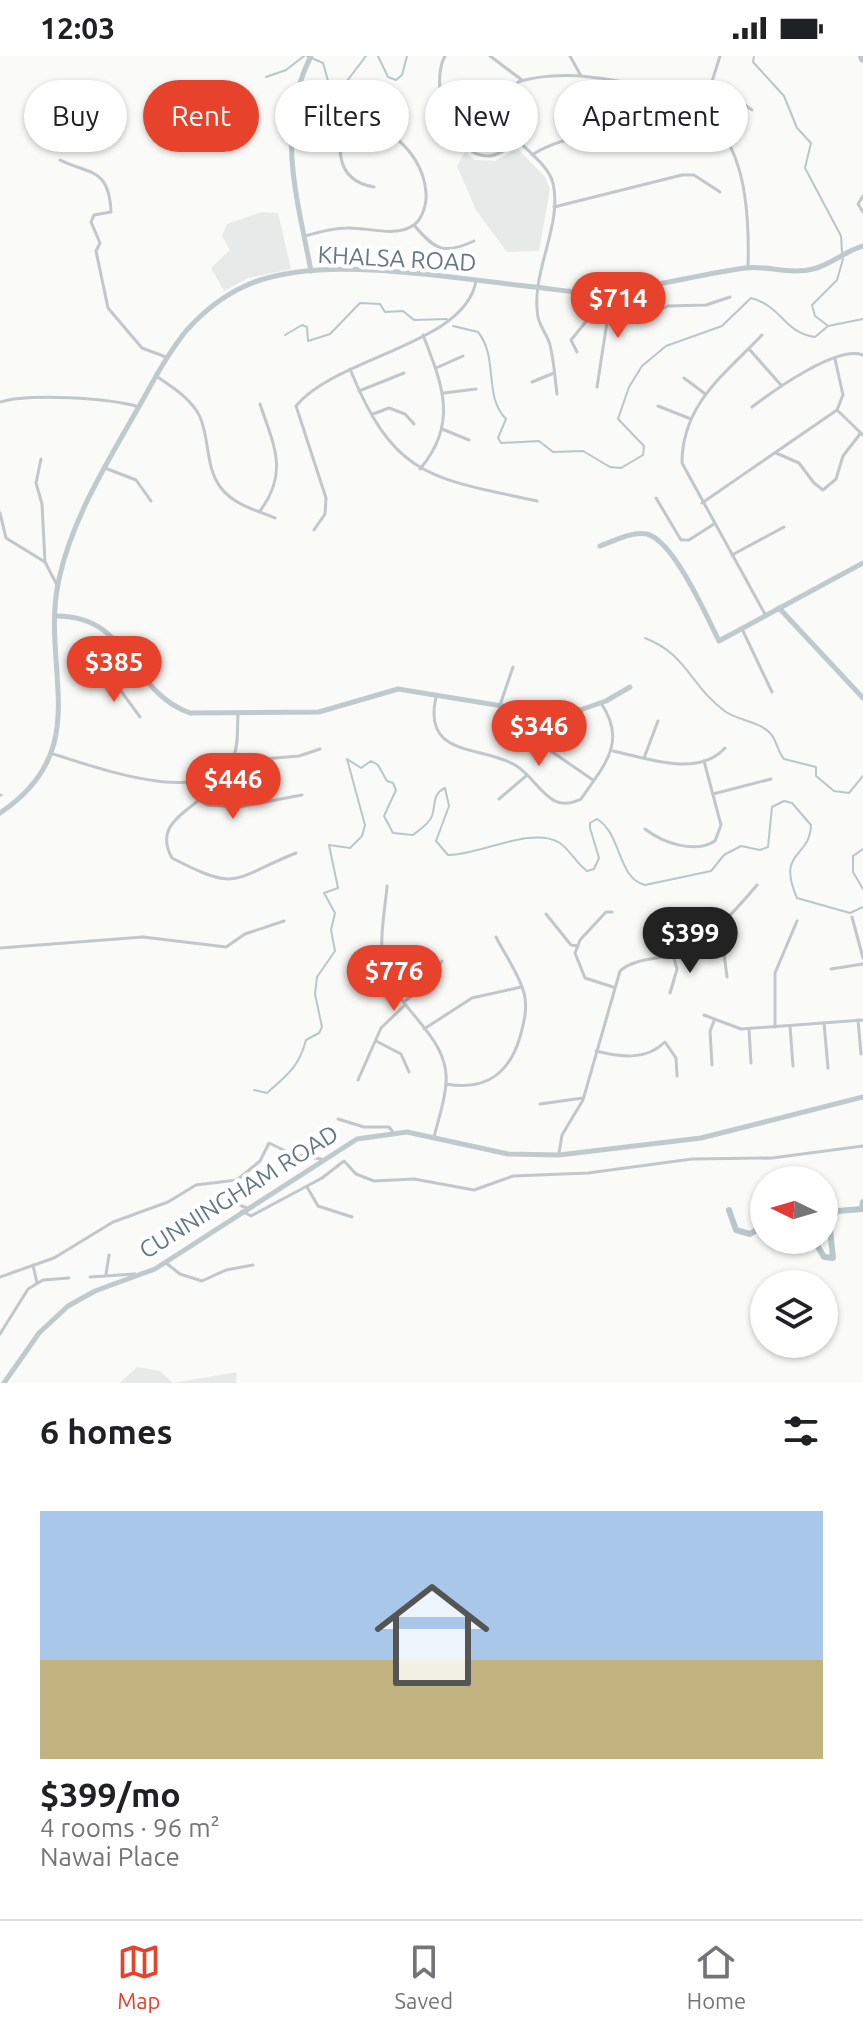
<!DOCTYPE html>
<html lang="en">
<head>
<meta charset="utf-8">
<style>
	:root { --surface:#fff; --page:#f6f6f6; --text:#202124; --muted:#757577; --line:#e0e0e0; --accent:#e6422c }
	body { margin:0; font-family:Ubuntu,sans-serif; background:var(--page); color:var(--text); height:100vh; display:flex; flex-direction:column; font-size:30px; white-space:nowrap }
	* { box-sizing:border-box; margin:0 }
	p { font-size:26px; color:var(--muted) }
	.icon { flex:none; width:44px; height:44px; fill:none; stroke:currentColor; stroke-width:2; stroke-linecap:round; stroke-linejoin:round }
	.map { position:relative; height:1327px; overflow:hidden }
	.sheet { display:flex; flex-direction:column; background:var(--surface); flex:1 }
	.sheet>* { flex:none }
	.hud { position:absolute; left:24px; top:24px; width:816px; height:72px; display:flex; gap:16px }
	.needle { width:52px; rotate:275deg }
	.tools { position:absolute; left:750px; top:1110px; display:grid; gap:16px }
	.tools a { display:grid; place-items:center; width:88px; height:88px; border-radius:50%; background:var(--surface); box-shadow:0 2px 6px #0004; font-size:40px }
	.price { position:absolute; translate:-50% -68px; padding:0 18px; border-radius:28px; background:var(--accent); color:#fff; font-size:26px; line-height:52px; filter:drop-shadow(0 2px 4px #0008) }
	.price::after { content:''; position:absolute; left:50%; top:48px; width:24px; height:18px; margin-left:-12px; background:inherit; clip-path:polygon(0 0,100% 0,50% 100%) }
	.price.current { background:#222; color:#fff }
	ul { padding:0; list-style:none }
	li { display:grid; align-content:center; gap:16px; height:424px; padding:0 40px }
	li span { display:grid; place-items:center; height:248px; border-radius:0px; color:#555 }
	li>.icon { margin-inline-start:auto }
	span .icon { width:144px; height:144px; fill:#fffc; stroke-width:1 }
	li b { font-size:34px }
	h2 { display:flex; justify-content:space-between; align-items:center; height:96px; padding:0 40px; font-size:34px }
	.tag { padding:0 28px; border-radius:36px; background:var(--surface); box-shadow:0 2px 6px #0004; font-size:28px; line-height:72px }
	.tag.current { background:var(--accent); color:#fff }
	.status { display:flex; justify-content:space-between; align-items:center; height:56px; padding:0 40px; background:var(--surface); direction:ltr }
	.status svg { height:22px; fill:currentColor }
	.tab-bar { display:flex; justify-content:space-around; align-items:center; height:112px; border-top:2px solid var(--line); background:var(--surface); font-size:22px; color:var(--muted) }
	.tab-bar a { display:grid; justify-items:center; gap:4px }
	.tab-bar .current { color:var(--accent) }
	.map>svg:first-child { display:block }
	.built { fill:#e8eae9 }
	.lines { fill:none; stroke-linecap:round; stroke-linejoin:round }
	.stream { stroke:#b9c7ca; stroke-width:2 }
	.river { stroke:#b9c7ca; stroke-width:6 }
	.street { stroke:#c1c7ca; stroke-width:3 }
	.secondary { stroke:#c0c9cc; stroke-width:5 }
	.highway { stroke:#c0c9cc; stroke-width:8 }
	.labels { text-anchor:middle; stroke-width:8; stroke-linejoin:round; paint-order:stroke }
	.street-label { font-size:24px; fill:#657983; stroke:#fff }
</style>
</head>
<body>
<div class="status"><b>12:03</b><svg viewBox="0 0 49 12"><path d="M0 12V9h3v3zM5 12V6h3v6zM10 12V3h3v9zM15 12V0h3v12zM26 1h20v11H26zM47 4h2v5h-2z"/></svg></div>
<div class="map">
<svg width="863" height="1327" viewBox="0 0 863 1327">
	<rect width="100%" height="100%" fill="#fafaf8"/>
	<g class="built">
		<polygon points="517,92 545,121 550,133 539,195 507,196 476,154 457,110 465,96 475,104 495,105"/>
		<polygon points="262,156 278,157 291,213 248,222 224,235 211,212 230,194 222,180 227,168"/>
		<polygon points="137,1311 160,1315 173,1327 237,1316 236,1327 120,1327"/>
	</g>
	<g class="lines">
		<g class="stream">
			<polyline points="307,0 323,7 329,28 347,25 366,0"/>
			<polyline points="378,0 388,21 396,24 402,19 407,0"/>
			<polyline points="754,0 753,6 784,40 797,72 811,87 805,112 841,180 842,196"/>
			<polyline points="266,21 286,14 304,0"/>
			<polyline points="827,269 815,260 812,249 837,224 843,203"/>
			<path d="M453 270 478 276C499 302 483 340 506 363L498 382 501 387 539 385 553 396 583 395 610 411 621 412 643 399 644 390 618 363 629 331 642 310 666 290 722 270 751 242C782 250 784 277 815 281L828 270 863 263"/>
			<polyline points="285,279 302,269 307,271 308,285 330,278 360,247 380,248 385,256 403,255 414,264 447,263"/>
			<path d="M645 582C687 598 691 631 726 656 740 665 758 665 770 677 777 684 777 695 784 703L816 711V720L834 735 849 737 863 720"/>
			<polyline points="863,793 853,800 853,816 863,833"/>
			<path d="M254 1034 267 1037C287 1019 299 1011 306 984L319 977 322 971 315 938 317 921 335 895 331 874 335 857 324 837 338 832 329 789 350 792 362 780 365 769 347 703 361 712 371 705 378 709 387 725 393 727 396 734 384 760 393 777 413 779C419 774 429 768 432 760 436 748 432 738 445 732L449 750 436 785 448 799C478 800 532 769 560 787 570 794 576 807 587 815L594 813 599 802 590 772V767L597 763C622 778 617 822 645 829L711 815 724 799 741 790 760 794 768 791 772 751 784 745 792 747 811 769C810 803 776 794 797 842L850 857 863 851"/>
		</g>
		<g class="river">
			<polyline points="729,1154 736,1174 750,1178 755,1175 764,1157"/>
			<polyline points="814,1184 824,1201 833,1202 829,1163 838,1155 862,1153 863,1146"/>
		</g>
		<g class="street">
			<path d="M445 0C429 28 450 101 489 100 499 100 508 91 516 86"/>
			<polyline points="490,0 522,24"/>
			<polyline points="570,0 581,20"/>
			<polyline points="714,27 752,54"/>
			<path d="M298 33C345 55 420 73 426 136 427 147 423 162 414 169 395 182 368 171 347 172 333 172 319 176 305 180"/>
			<polyline points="704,51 720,0"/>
			<path d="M347 54C337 86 332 124 374 131"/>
			<path d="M532 99C562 79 596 80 631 79"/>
			<path d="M60 104C90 119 109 111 111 156L94 159 91 166 100 187 96 195 108 252 142 292 166 301"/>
			<polyline points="863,140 858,148 863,156"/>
			<polyline points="554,151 682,119 694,119 720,136"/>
			<path d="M414 169C435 194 444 199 474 185"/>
			<polyline points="607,266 637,265 668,250 706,249 730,241"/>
			<path d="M762 279C725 318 682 348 682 407L766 560"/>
			<polyline points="749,293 781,329"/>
			<polyline points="577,296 571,284 593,257 606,257"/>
			<polyline points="436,312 463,300"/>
			<path d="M350 313C394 422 431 422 537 445"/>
			<path d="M156 320C172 331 192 343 200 361 210 384 205 411 221 432 234 449 256 454 275 462"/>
			<polyline points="684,322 704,337"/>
			<polyline points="532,326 554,317"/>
			<polyline points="597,331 607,266 604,236"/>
			<polyline points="359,335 404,317"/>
			<polyline points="444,337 476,333"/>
			<path d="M557 338C555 322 554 305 550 289 548 280 540 271 538 261 530 217 563 170 553 127 544 92 471 72 518 26 572 9 629 30 683 35 744 77 750 143 748 212"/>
			<path d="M0 346C28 337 110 342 139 351"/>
			<polyline points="658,350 691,363"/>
			<path d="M752 351C773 335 837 289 863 299"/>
			<polyline points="837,354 863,379"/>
			<polyline points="373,358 389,352 405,358 414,368"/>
			<polyline points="442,373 469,384"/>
			<polyline points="776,397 799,407 814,427 823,434 836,423 843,400 860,378"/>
			<polyline points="41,403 36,427 42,448 45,506"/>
			<polyline points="105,412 136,424 151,445"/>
			<path d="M420 413C459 367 442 328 423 279"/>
			<polyline points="656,442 681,484 689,484 714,468"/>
			<polyline points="702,447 837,354 843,339 835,303"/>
			<path d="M260 455C289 416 274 390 260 348"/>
			<polyline points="0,457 6,482 45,506 58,531"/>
			<path d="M314 474 325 458 326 442 296 350C337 300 465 289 476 225"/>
			<polyline points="732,499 784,471"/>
			<polyline points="743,575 772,636"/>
			<polyline points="86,593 86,622 90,624 110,620 131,604"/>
			<polyline points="110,620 140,661"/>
			<path d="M436 641C422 702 481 689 515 709 538 722 548 760 581 743 603 710 628 687 601 647"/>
			<polyline points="500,649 513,611"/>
			<polyline points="545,691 593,724"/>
			<path d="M613 695C646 702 698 722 725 692"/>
			<path d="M50 697C91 709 205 754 233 702 239 689 237 672 238 658"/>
			<polyline points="233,701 252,704 299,700 320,693"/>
			<polyline points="644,702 658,665"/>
			<polyline points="193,726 199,744 207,749 239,751 302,739"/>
			<polyline points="713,738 771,723"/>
			<polyline points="0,739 1,739"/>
			<polyline points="499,743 526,720"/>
			<path d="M199 744C178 761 156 773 172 802 240 837 231 823 296 797"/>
			<path d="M645 773C663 787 695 798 715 785L721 769 704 705"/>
			<path d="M387 830C385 857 377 889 386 916 399 955 450 982 446 1027 445 1045 438 1064 434 1081"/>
			<polyline points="612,856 606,856 580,884 575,897 585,922 613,931"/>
			<polyline points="546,858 571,889 578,890"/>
			<polyline points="852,861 863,902"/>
			<polyline points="713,874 724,898 727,921"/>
			<polyline points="0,892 143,881 226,891 245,878 284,865"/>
			<polyline points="667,898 662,881 668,864"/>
			<polyline points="831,913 863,908"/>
			<polyline points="670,937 677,913 673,899"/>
			<polyline points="404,946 432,924 442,905"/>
			<polyline points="704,959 741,973 863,964"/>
			<polyline points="858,964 861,998"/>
			<polyline points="824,967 828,1012"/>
			<polyline points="790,970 793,1010"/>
			<polyline points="775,971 775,917 797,865"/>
			<polyline points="424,973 472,942 521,931"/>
			<polyline points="749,973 751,1007"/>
			<polyline points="376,985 401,998 409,1016"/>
			<path d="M596 995C620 1001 646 1005 665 986L676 1002 677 1020"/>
			<polyline points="712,1009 710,975 714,965"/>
			<polyline points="358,1024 381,972 405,949"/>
			<path d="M446 1028C486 1035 509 1018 520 981 524 967 528 951 524 937 519 918 505 899 496 881"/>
			<polyline points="540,1048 583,1042"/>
			<polyline points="338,1063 364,1071 389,1071 393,1076"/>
			<path d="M559 1097 562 1079 583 1044 620 915C635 902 656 904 674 898 708 887 735 855 757 829"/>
			<polyline points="307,1131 318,1150 352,1161"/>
			<polyline points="242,1155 251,1160 322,1122 344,1105 356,1118 374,1125 414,1123 474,1134 513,1120 588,1117 692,1103 772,1102 863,1090"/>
			<polyline points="205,1162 237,1148 247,1152"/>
			<polyline points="166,1207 180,1218 202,1225 226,1214 253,1209"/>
			<polyline points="33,1209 37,1227"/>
			<polyline points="106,1218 109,1199"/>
			<polyline points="0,1221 54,1202 113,1166 168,1146 196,1129 237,1124 260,1105 269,1087 292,1098 321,1103"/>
			<polyline points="90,1221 135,1218"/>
			<polyline points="0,1278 28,1233 43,1224 69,1222"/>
		</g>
		<g class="secondary">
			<path d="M311 0C275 71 297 141 311 215"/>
			<path d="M600 490C614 485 632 475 647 478 674 485 707 561 719 585L863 507"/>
			<polyline points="779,552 863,642"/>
			<path d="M55 560C132 559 128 635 190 657L319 656 398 633 563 660 606 645 630 631"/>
			<path d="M0 757C97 692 39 612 59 523 72 463 107 407 137 354 153 326 166 300 186 275 202 257 223 240 245 230 318 196 455 223 535 231 554 233 572 237 591 236 643 235 693 219 745 212 767 209 790 219 813 213 831 209 845 195 863 190"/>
			<polyline points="4,1327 39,1277 68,1250 95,1235 155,1213 357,1083 407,1076 508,1098 559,1099 701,1082 863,1041"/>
		</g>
		<polyline class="highway" points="862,0 863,3"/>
	</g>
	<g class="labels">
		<g class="street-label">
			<text transform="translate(397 203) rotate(3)" y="8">KHALSA ROAD</text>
			<text transform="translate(239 1136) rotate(-32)" y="8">CUNNINGHAM ROAD</text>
		</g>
	</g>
</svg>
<div class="tools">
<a><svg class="needle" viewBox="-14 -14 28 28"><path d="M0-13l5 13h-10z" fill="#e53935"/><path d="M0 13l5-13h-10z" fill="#757577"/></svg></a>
<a><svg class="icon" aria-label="layers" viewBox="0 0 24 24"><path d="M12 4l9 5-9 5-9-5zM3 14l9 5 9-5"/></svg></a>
</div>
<b class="price" style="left:618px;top:284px">$714</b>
<b class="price" style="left:114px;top:648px">$385</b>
<b class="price" style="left:539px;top:712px">$346</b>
<b class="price" style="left:233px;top:765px">$446</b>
<b class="price current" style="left:690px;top:919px">$399</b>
<b class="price" style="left:394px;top:957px">$776</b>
<div class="hud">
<a class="tag">Buy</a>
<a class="tag current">Rent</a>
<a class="tag">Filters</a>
<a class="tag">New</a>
<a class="tag">Apartment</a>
</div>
</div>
<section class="sheet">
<h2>6 homes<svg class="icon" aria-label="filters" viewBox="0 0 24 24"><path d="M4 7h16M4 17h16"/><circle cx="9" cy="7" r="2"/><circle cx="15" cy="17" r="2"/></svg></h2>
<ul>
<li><span style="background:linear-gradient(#a9c7e8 60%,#c2b280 0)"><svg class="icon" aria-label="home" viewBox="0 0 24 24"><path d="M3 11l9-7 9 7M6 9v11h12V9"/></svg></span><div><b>$399/mo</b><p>4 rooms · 96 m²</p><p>Nawai Place</p></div></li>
</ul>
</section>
<nav class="tab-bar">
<a class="current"><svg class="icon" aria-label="map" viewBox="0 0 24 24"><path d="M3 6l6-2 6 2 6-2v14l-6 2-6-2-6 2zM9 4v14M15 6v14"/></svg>Map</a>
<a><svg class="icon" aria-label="saved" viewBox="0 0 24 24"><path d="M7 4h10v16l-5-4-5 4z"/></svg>Saved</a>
<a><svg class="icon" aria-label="home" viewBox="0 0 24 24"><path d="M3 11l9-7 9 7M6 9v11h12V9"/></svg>Home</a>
</nav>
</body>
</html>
